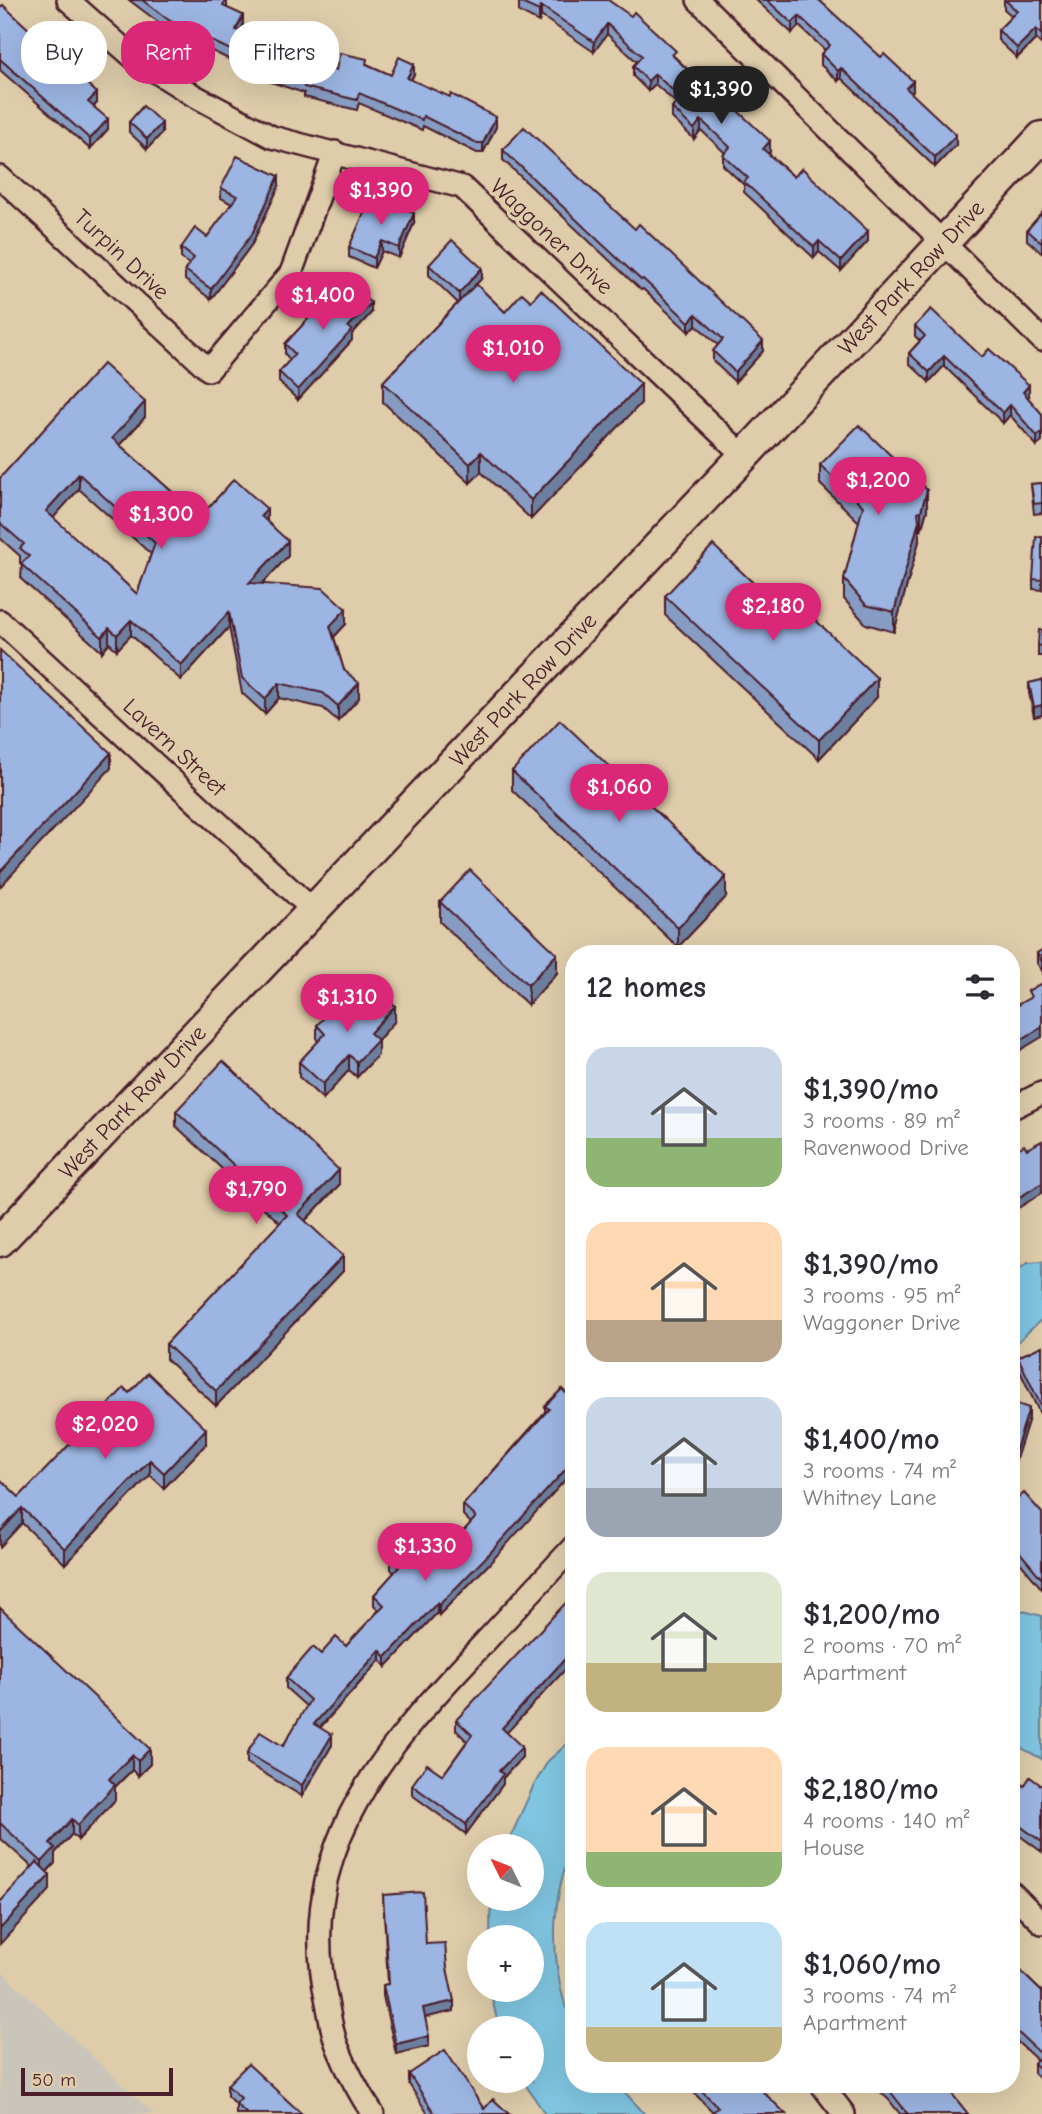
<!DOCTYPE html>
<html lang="en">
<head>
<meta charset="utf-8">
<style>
	:root { --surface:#fff; --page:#f7f7f7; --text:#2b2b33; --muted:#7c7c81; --accent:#db2777 }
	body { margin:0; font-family:"Comic Neue",sans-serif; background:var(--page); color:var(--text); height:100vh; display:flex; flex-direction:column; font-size:26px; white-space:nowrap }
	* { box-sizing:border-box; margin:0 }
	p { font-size:23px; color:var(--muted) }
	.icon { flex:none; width:38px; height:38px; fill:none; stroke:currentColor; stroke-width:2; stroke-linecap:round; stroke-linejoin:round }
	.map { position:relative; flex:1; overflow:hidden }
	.panel { position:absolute; left:565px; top:945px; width:455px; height:1148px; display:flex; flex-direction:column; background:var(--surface); border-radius:28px; box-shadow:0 7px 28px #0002 }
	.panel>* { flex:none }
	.banner { position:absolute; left:21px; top:21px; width:439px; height:63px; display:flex; gap:14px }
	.needle { width:46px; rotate:313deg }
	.controls { position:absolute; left:467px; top:1834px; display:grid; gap:14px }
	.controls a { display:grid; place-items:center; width:77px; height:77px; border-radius:50%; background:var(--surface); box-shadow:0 7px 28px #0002; font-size:35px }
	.scale { position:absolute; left:21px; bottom:18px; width:152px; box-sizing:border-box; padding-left:7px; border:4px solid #4a1f2b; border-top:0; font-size:19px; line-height:24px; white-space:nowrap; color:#4a1f2b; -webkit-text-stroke:5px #deccaa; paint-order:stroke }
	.price { position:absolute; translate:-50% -60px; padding:0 16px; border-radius:24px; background:var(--accent); color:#fff; font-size:23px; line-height:46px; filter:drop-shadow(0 2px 4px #0008) }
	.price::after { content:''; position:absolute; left:50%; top:42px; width:21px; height:16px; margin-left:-10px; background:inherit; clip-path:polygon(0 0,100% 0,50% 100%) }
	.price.active { background:#222; color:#fff }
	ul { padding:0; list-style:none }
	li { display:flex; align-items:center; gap:21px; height:175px; padding:0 21px }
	li span { display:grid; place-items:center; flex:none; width:196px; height:140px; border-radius:21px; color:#555 }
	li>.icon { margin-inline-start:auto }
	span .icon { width:84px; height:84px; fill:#fffc; stroke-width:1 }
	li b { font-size:30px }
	h2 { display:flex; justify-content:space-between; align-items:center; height:84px; padding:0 21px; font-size:30px }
	.chip { padding:0 24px; border-radius:28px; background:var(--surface); box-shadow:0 7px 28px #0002; font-size:24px; line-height:63px }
	.chip.active { background:var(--accent); color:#fff }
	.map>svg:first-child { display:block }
	.built { fill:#cac5bb }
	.water { fill:#80c5e1; stroke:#6a8398; stroke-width:2 }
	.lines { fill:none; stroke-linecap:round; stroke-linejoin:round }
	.street-casing { stroke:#4a1f2b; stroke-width:26 }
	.secondary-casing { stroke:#4a1f2b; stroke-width:35 }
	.street { stroke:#deccaa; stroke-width:21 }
	.secondary { stroke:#deccaa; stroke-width:30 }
	.wall { fill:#869cc2; stroke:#4a1f2b; stroke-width:2; fill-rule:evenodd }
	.shaded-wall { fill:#6d7f9e; stroke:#4a1f2b; stroke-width:2 }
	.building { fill:#9cb5e2; stroke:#4a1f2b; stroke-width:2; fill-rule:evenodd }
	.labels { text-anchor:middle; stroke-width:7; stroke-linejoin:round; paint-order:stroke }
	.street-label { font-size:23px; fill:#4a1f2b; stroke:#deccaa }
</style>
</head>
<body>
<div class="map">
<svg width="1042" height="2114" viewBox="0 0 1042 2114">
	<rect width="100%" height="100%" fill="#deccaa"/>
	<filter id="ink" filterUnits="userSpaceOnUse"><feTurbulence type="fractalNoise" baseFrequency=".0143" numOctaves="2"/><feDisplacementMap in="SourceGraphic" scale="14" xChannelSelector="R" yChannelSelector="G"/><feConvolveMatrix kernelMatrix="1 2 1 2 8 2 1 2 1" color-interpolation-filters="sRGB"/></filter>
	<g filter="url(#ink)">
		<polygon class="built" points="0,1970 154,2114 0,2114"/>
		<g class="water">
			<polygon points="1042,1262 1042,1319 1012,1347 1012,1274 1028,1263"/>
			<polygon points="1012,1608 1042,1616 1042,1759 1012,1743"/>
			<path d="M574 1738V1845C551 1895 550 1953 565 2005 567 2011 573 2018 574 2024 577 2043 574 2065 574 2084H617L645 2114H545L523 2081H532V2028H499L490 1990H532V1937H490C491 1923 489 1912 492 1899H532V1846H504L506 1840 511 1836 533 1787 548 1761Z"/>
		</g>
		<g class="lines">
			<defs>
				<g id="street">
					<polyline points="68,0 134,58 193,95 272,137 462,187 744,456"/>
					<polyline points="698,0 1042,340"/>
					<polyline points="0,177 209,370 291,273 335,152"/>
					<polyline points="0,621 314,911"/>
					<polyline points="1012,1108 1042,1093"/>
					<polyline points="1012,1893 1042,1923"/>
					<polyline points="821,2084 844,2114"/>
					<path d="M373 2114C360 2095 347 2070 338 2048 332 2034 330 2017 327 2002 294 1857 376 1758 469 1659 504 1621 539 1584 574 1546"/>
				</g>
				<g id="secondary">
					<path id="s1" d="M0 1241 744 456 1042 137"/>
				</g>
			</defs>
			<use href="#street" class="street-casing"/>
			<use href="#secondary" class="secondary-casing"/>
			<use href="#street" class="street"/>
			<use href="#secondary" class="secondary"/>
		</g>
		<g class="wall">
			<polygon points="129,0 227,0 227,8 243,25 240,31 285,47 307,51 303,62 336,70 367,64 391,75 414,74 411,80 496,127 483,153 477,153 423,126 422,130 359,103 357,110 304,97 304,93 241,72 241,65 170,31"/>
			<polygon points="608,0 676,58 705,86 726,100 770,152 768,153 794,177 868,241 841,271 819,252 814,258 744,192 744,185 723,165 723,155 725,153 701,130 694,139 672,118 672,108 676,103 655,84 648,91 633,76 633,66 637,62 607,34 594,52 541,16 539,22 519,12 519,2"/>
			<polygon points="756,0 819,0 913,91 911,93 956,145 935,167 841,78 838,81 821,65 821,54 825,50 799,26 792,33"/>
			<polygon points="1004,0 1042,0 1042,45 1036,39 1017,58 998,40 998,30 1012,16 1004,9"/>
			<polygon points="0,8 97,103 94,106 108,129 90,149 0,70"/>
			<polygon points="129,122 162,133 147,149 129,132"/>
			<polygon points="503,150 763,351 735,382 713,361 713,351 718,345 696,325 689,332 643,289 641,290 503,160"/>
			<polygon points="279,186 252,244 211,299 185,280 185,270 189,264 181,258 181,248 207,237 232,204 221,198 221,188"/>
			<polygon points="1042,213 1042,253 1027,240 1027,230"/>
			<polygon points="414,223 399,258 382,251 374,268 349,257 349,247"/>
			<polygon points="429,265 482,278 476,284 505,312 641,403 531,519 481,472 470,483 383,402 383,382 458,303 429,275"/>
			<polygon points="371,313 352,334 352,340 298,400 279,382 279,372 290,360 285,354 285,344 308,319 308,314"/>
			<polygon points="915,326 982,357 1029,396 1027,397 1042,414 1037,446 1010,415 1003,423 944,366 929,382 909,363 909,353 920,341 915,336"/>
			<path d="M145 417 120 445 200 517 267 522 288 556 262 584 346 624 334 637 344 670 359 698 338 721 323 708 279 698 265 714 242 693 229 627 181 680 131 635 117 650 109 643 102 652 21 579 22 564 20 563V556L0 538V478ZM79 489 151 554 137 594 53 518Z"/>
			<polygon points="820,465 927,510 921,531 919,531 919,541 894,632 866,624 844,599 844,579 859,522 820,484"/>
			<polygon points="1042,483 1042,513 1034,514 1031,484"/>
			<polygon points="1042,537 1042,590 1033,589 1033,579"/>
			<polygon points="665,596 877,697 819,759 665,615"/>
			<polygon points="1042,630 1042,656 1038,656 1038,645"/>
			<polygon points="1042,680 1042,715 1034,717 1029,693 1029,683"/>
			<polygon points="512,771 726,897 678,947 512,790"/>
			<polygon points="440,902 557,973 528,1005 440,922"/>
			<polygon points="1042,950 1042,972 1037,963 1037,953"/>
			<polygon points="347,1011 395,1021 378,1040 378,1055 357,1077 349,1070 323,1099 299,1077 299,1062 318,1042 317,1040 317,1025"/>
			<polygon points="176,1111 339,1185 305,1221 343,1271 216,1406 166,1359 166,1344 280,1223 176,1126"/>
			<polygon points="1042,1346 1042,1418 1018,1367 1018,1357"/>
			<polygon points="562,1389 489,1564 439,1615 437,1613 386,1667 380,1660 320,1728 332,1745 302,1796 247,1763 247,1753 283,1746 307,1707 286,1688 286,1678 321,1654 346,1646 379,1610 374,1605 374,1595 394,1573 391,1569 391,1559 436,1562 471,1523 463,1515 463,1505 545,1412 545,1406"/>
			<polygon points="129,1393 206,1444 164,1488 150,1475 65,1564 22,1523 19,1497"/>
			<polygon points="1012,1504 1042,1513 1042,1589 1012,1553"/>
			<polygon points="0,1608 150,1764 138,1776 132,1770 115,1787 115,1800 78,1840 72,1834 55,1853 55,1863 47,1872 50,1890 32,1867 0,1838"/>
			<polygon points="456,1720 507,1733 522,1757 503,1778 503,1784 466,1834 412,1795 412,1785 443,1775 467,1741 456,1730"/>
			<polygon points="1012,1778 1024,1786 1042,1786 1042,1852 1012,1830"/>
			<polygon points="383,1895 447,1968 454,2011 425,2017 429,2046 396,2054 383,1996 383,1985 388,1984"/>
			<polygon points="1012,1963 1042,1992 1042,2081 1034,2073 1034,2063 1037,2060 1012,2037"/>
			<polygon points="409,2074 484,2109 509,2114 428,2114 409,2084"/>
			<polygon points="685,2084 755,2084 713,2112"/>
			<polygon points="872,2084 944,2084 968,2114 900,2114 889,2100"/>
			<polygon points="227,2085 302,2114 236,2114 236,2104 227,2096"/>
		</g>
		<g class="shaded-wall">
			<polygon points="541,6 541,16 539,22 539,11"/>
			<polygon points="243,15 243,25 236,40 236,30"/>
			<polygon points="799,16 799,26 792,33 792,23"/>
			<polygon points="607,24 607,34 594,52 594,42"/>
			<polygon points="1036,29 1036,39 1017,58 1017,48"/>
			<polygon points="307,41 307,51 300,71 300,61"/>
			<polygon points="414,64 414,74 407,89 407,78"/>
			<polygon points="841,68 841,78 838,81 838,71"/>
			<polygon points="655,74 655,84 648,91 648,81"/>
			<polygon points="913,81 913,91 906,98 906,88"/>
			<polygon points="97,93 97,103 88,112 88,102"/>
			<polygon points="496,117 496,127 483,153 483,143"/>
			<polygon points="108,119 108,129 90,149 90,139"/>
			<polygon points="701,120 701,130 694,139 694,129"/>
			<polygon points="162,123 162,133 147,149 147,139"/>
			<polygon points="956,135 956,145 935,167 935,157"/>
			<polygon points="770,141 770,152 763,159 763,149"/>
			<polygon points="279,176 279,186 252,244 211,299 211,289"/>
			<polygon points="414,213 414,223 399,258 399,248"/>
			<polygon points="868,231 868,241 841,271 841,261"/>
			<polygon points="382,241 382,251 374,268 374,258"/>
			<polygon points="819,241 819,252 814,258 814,247"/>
			<polygon points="482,268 482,278 459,303 459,293"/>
			<polygon points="371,303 371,313 352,334 352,340 298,400 298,390 348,327"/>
			<polygon points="696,314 696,325 689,332 689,322"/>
			<polygon points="763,341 763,351 735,382 735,372"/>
			<polygon points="944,356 944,366 929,382 929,372"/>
			<polygon points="641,384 641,403 531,519 531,500"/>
			<polygon points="1029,385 1029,396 1023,402 1023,392"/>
			<polygon points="145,402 145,417 112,453 112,438"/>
			<polygon points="1010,405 1010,415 1003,423 1003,413"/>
			<polygon points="1042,432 1042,442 1037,446 1037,436"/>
			<polygon points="481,452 481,472 470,483 470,464"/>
			<polygon points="79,474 79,489 46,526 46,511"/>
			<polygon points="927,490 927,510 921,531 921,511"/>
			<polygon points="267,509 267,524 261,516"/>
			<polygon points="919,521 919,541 894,632 894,612"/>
			<polygon points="288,541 288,556 249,598 249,583"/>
			<polygon points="346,609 346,624 330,641 330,626"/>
			<polygon points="229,612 229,627 181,680 181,665"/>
			<polygon points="131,620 131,635 117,650 117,635"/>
			<polygon points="109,628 109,643 102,652 102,637"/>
			<polygon points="877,678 877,697 819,759 819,740"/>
			<polygon points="279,683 279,698 265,714 265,699"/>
			<polygon points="359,683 359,698 338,721 338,706"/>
			<polygon points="1042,705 1042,715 1034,717 1034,707"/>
			<polygon points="111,753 111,768 0,887 0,872"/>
			<polygon points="726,877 726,897 678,947 678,928"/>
			<polygon points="557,954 557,973 528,1005 528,985"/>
			<polygon points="395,1006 395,1021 378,1040 378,1055 357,1077 357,1062 370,1033"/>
			<polygon points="1042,1027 1042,1037 1012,1055 1012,1045"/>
			<polygon points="349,1055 349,1070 323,1099 323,1084"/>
			<polygon points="339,1170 339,1185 298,1228 298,1214"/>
			<polygon points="1042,1183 1042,1193 1012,1212 1012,1202"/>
			<polygon points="343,1256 343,1271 216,1406 216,1391"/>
			<polygon points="1029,1408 1029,1418 1012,1472 1012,1462"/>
			<polygon points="206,1429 206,1444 164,1488 164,1473"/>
			<polygon points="150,1460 150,1475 65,1564 65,1549"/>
			<polygon points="574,1460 574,1470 489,1564 439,1615 439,1605"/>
			<polygon points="22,1508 22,1523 0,1547 0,1532"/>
			<polygon points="437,1603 437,1613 386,1667 386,1657"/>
			<polygon points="574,1649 574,1660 502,1738 502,1728"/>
			<polygon points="380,1650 380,1660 314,1734 314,1724"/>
			<polygon points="332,1735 332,1745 302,1796 302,1785"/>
			<polygon points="522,1747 522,1757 503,1778 503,1784 466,1834 466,1824 499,1771"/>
			<polygon points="150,1749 150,1764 138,1776 138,1761"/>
			<polygon points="132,1755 132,1770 115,1787 115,1800 78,1840 78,1825 109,1779"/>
			<polygon points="72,1819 72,1834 55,1853 55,1863 42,1877 42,1862 50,1843"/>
			<polygon points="50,1875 50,1890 0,1944 0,1929"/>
			<polygon points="454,2001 454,2011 423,2018 423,2008"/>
			<polygon points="429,2036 429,2046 396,2054 396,2044"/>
		</g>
		<g class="building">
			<polygon points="142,0 226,0 223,6 243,15 236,30 285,47 289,35 307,41 300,61 336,70 340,53 367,59 366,64 391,75 399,57 414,64 407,78 450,97 451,94 496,117 483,143 477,143 423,116 422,120 359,93 357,100 304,87 305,83 241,61 243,56 170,21"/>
			<polygon points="520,0 608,0 631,16 634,12 676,51 672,55 705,86 710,80 726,94 723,97 770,141 763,149 794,177 802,168 868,231 841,261 819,241 814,247 744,182 748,178 723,155 730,147 701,120 694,129 672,108 681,98 655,74 648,81 633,66 642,56 607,24 594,42 541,6 539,11 519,2"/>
			<polygon points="767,0 819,0 881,57 884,54 913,81 906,88 956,135 935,157 841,68 838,71 821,54 830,45 799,16 792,23"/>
			<polygon points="1005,0 1042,0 1042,35 1036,29 1017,48 998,30 1017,11"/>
			<polygon points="3,5 97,93 88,102 108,119 90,139 0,59 0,8"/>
			<polygon points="143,106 162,123 147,139 129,122"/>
			<polygon points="524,127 635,229 639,224 763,341 735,372 713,351 723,339 696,314 689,322 643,279 641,280 600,242 503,150"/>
			<polygon points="237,156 279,176 252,234 211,289 185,270 194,258 181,248 195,228 207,237 237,196 221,188"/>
			<polygon points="372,195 414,213 399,248 382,241 374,258 349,247"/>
			<polygon points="1042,213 1042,243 1027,230"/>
			<polygon points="452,240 482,268 459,293 429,265"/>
			<polygon points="341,277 371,303 348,327 352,330 298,390 279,372 295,354 285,344 311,316 308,314"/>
			<polygon points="476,284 505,312 522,293 531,301 541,290 641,384 531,500 481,452 470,464 383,382"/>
			<polygon points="931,309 982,357 989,349 1029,385 1023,392 1042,414 1042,432 1037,436 1010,405 1003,413 944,356 929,372 909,353 925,336 915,326"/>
			<path d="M103 364 145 402 112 438 200 517 234 479 267 509 261 516 288 541 249 583 323 588 346 609 330 626 344 670 359 683 338 706 323 693 279 683 265 699 242 678 229 612 181 665 131 620 117 635 109 628 102 637 21 564 29 556 20 548 24 544 0 523V478ZM79 474 155 543 137 594 46 511Z"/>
			<polygon points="859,425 927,490 921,511 918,512 919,521 894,612 866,605 844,579 863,506 820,465"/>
			<polygon points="1042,483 1042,503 1034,504 1031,484"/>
			<polygon points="1036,537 1042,537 1042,580 1033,579"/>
			<polygon points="713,545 782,610 793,599 877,678 819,740 665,596"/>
			<polygon points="1039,630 1042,630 1042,646 1038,645"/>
			<polygon points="0,650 111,753 0,872"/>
			<polygon points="1042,680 1042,705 1034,707 1029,683"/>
			<polygon points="560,720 726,877 678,928 512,771"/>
			<polygon points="470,870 557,954 528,985 440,902"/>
			<polygon points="1042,950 1042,962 1037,953"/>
			<polygon points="1042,983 1042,1027 1012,1045 1012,1008 1031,997 1028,991"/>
			<polygon points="372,984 395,1006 370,1033 378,1040 357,1062 349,1055 323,1084 299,1062 325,1034 317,1025 338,1003 347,1011"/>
			<polygon points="223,1061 339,1170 298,1214 343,1256 216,1391 166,1344 287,1215 176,1111"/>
			<polygon points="1042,1141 1042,1183 1012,1202 1012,1153 1024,1145 1027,1149"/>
			<polygon points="1042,1346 1042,1408 1018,1357"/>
			<polygon points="148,1373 206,1429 164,1473 150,1460 65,1549 22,1508 0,1532 0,1479 19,1497 124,1388 129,1393"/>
			<polygon points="562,1389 574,1401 574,1460 489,1554 439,1605 437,1603 386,1657 380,1650 314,1724 332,1735 302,1785 247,1753 260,1732 283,1746 310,1700 286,1678 313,1647 321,1654 336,1637 346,1646 384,1605 374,1595 399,1567 391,1559 411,1538 436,1562 476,1517 463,1505 549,1409 545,1406"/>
			<polygon points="1012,1402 1029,1408 1012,1462"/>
			<polygon points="1024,1493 1042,1513 1042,1579 1012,1543 1012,1504"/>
			<polygon points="574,1594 574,1649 502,1728 522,1747 499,1771 503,1774 466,1824 412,1785 427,1764 443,1775 472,1735 456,1720"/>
			<polygon points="0,1608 150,1749 138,1761 132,1755 109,1779 115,1785 78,1825 72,1819 50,1843 55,1848 42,1862 0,1823"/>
			<polygon points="1030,1777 1042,1786 1042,1842 1012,1820 1012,1778 1024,1786"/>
			<polygon points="37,1862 50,1875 0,1929 0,1902"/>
			<polygon points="423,1892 426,1944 445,1943 447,1968 454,2001 423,2008 429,2036 396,2044 383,1985 389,1984 383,1895"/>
			<polygon points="1012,1963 1042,1992 1042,2055 1012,2027"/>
			<polygon points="445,2050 484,2109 493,2099 509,2114 435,2114 409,2074"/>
			<polygon points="1042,2055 1042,2071 1034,2063"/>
			<polygon points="248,2064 302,2114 247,2114 236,2104 241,2098 227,2085"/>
			<polygon points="695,2084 755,2084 786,2114 711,2114 718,2107"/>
			<polygon points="883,2084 944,2084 968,2114 908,2114 889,2090"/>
		</g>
	</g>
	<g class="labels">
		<g class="street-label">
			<text transform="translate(552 236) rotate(43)" y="8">Waggoner Drive</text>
			<text transform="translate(122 254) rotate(43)" y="8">Turpin Drive</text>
			<text dy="8" stroke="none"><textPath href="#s1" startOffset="1326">West Park Row Drive</textPath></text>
			<text dy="8" stroke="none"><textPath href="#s1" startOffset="760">West Park Row Drive</textPath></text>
			<text transform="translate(175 747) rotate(43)" y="8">Lavern Street</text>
			<text dy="8" stroke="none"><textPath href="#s1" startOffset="192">West Park Row Drive</textPath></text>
		</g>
	</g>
</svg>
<div class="controls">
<a><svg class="needle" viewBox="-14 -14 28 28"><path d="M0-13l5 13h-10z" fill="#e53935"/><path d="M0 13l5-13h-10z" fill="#7c7c81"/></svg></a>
<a>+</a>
<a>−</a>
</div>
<div class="scale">50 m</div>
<b class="price active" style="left:721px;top:126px">$1,390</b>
<b class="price" style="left:381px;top:227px">$1,390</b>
<b class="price" style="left:323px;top:332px">$1,400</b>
<b class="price" style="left:513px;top:385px">$1,010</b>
<b class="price" style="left:878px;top:517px">$1,200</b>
<b class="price" style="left:161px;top:551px">$1,300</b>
<b class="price" style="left:773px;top:643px">$2,180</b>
<b class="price" style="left:619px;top:824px">$1,060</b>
<b class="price" style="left:347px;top:1034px">$1,310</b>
<b class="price" style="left:256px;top:1226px">$1,790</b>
<b class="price" style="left:105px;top:1461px">$2,020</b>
<b class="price" style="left:425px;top:1583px">$1,330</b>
<div class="banner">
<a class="chip">Buy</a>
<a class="chip active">Rent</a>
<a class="chip">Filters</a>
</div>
<section class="panel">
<h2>12 homes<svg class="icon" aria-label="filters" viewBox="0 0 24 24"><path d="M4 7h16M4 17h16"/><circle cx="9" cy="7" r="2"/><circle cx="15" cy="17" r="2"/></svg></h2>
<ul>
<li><span style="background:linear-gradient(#c9d6e8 65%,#8fb573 0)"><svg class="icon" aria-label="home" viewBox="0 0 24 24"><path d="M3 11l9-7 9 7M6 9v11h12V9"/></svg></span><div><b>$1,390/mo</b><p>3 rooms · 89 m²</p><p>Ravenwood Drive</p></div></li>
<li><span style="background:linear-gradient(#ffd9b3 70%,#b9a48a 0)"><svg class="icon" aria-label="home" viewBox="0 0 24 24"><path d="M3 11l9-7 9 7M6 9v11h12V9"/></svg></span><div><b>$1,390/mo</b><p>3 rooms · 95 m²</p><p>Waggoner Drive</p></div></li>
<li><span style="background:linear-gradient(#c9d6e8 65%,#9aa5b1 0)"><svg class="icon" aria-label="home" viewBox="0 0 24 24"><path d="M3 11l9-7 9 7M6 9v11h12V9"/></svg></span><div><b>$1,400/mo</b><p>3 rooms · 74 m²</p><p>Whitney Lane</p></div></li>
<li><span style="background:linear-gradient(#dfe7d0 65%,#c2b280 0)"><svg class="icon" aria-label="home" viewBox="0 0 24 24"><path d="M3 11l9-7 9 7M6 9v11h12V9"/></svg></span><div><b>$1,200/mo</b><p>2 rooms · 70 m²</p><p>Apartment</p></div></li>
<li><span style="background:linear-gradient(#ffd9b3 75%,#8fb573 0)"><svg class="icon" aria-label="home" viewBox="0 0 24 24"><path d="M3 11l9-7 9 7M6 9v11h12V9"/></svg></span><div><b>$2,180/mo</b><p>4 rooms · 140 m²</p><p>House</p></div></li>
<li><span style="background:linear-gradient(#bfe0f5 75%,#c2b280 0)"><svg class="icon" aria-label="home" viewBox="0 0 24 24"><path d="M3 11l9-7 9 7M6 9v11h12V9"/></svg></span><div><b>$1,060/mo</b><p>3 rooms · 74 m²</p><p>Apartment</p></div></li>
</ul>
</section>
</div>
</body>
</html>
